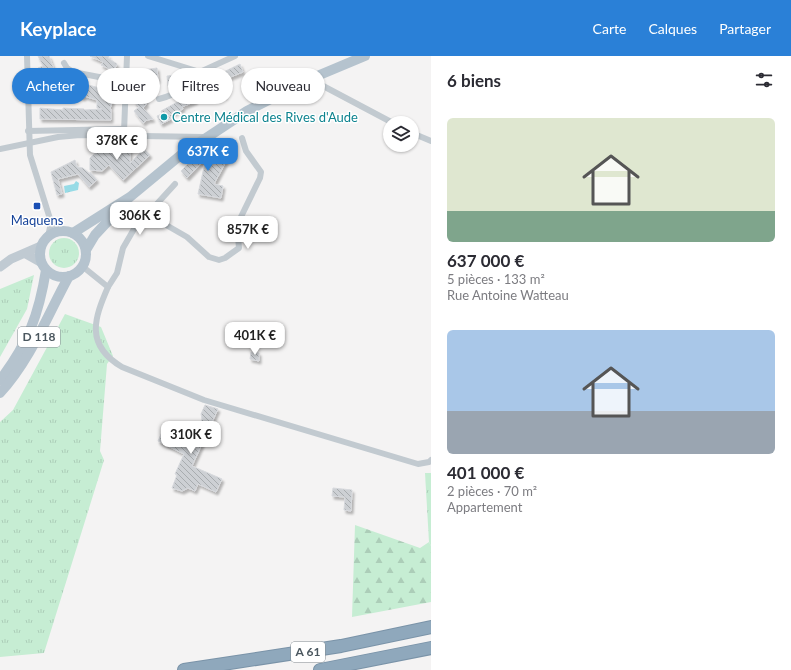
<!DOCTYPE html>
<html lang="fr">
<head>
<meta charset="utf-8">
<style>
	:root { --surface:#fff; --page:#f7f7f7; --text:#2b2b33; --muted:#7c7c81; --accent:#2a80d7 }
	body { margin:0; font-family:Lato,sans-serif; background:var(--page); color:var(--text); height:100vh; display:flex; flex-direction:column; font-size:15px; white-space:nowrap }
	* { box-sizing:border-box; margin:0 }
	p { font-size:13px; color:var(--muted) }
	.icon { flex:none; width:22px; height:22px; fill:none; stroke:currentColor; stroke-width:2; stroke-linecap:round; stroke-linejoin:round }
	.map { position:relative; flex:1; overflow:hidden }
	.side { display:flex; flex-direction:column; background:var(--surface); width:360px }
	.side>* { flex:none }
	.top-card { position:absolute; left:12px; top:12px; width:359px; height:36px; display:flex; gap:8px }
	.controls { position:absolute; left:383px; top:60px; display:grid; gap:8px }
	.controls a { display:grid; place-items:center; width:36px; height:36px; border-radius:50%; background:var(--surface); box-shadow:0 1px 3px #0004; font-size:20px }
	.price { position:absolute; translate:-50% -34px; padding:0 9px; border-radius:8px; background:#fff; color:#222; font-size:13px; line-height:26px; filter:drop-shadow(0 1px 2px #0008) }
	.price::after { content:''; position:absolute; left:50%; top:24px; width:12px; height:9px; margin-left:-6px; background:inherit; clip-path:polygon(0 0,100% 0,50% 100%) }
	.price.active { background:var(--accent); color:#fff }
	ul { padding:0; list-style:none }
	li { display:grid; align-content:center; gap:8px; height:212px; padding:0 16px }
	li span { display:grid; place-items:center; height:124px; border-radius:6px; color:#555 }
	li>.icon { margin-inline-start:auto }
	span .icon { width:72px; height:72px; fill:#fffc; stroke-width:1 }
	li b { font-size:17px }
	h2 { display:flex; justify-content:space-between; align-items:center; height:48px; padding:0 16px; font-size:17px }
	.pill { padding:0 14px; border-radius:18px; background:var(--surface); box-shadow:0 1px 3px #0004; font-size:14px; line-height:36px }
	.pill.active { background:var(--accent); color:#fff }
	header { display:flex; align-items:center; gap:24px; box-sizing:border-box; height:56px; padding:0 20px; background:var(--accent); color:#fff }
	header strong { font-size:19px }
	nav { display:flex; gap:22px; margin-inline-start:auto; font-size:14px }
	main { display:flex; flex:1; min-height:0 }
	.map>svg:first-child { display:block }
	.grass { fill:url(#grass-tufts) }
	.forest { fill:url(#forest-firs) }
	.water { fill:url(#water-ripples) }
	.building { fill:url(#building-back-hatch); stroke:#d7d9dd; filter:url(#shadow) }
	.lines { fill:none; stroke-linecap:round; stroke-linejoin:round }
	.motorway-casing { stroke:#7a93a8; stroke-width:14 }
	.minor { stroke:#c2cad0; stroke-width:6 }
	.secondary { stroke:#c0cad2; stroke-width:9 }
	.primary { stroke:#b5c3ce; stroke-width:10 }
	.motorway { stroke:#8fa8bc; stroke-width:12 }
	.culture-dot { fill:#0f9aa8; stroke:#fff; stroke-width:1.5 }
	.transit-dot { fill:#1a4fb4; stroke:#fff; stroke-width:1.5 }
	.labels { text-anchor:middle; stroke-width:3; stroke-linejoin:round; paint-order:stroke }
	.shield { fill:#fff; stroke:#81898f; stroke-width:1 }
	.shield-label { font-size:12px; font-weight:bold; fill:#4b575f }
	.culture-label { font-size:13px; fill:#0d838f; stroke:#fff; text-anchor:start }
	.transit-label { font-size:13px; fill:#164399; stroke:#fff }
</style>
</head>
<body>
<header>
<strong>Keyplace</strong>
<nav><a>Carte</a><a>Calques</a><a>Partager</a></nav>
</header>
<main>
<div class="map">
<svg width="431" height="614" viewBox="0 0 431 614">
	<defs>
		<pattern id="grass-tufts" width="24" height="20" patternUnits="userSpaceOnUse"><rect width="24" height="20" fill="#c6edd3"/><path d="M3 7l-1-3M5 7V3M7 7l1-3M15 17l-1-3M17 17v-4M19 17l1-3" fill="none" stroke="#accdb8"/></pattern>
		<pattern id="forest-firs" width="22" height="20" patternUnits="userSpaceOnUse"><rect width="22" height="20" fill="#c6edd3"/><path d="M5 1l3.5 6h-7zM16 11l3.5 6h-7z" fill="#accdb8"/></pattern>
		<pattern id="water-ripples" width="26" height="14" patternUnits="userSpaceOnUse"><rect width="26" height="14" fill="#97dbe6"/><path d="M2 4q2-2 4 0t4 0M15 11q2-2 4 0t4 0" fill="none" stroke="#7db4be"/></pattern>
		<pattern id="building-back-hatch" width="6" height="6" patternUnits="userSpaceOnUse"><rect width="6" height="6" fill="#cdd0d4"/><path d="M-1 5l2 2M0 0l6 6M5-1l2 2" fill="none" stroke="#a8acaf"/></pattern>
		<filter id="shadow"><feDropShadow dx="2" dy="3" stdDeviation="1" flood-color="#0004"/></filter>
	</defs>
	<rect width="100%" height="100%" fill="#f4f3f3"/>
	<g class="grass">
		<circle cx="64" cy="197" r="15"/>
		<polygon points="34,219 27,253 0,301 0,233"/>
		<polygon points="65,258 101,271 113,300 107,308 100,395 104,404 44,597 0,601 0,366 13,354"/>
		<polygon points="425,417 431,417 431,490 429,486"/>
	</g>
	<polygon class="forest" points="355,469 420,492 429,486 431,490 431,546 352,561"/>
	<polygon class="water" points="76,125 79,127 78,134 65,137 64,130 74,128"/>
	<g class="building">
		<polygon points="38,0 49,0 55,16 44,21 43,18 40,19 38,12 43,10"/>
		<polygon points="90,0 109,0 108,2 117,8 114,15 101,9 103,6"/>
		<polygon points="240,8 243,16 218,26 225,41 205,25"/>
		<polygon points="157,12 158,24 155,25 155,27 144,29 138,35 136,18 143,17 143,14"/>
		<polygon points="177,19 179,29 168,30 167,20"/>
		<polygon points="73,25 115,36 110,53 111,53 111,64 40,63 40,52 63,54 63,52 84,53 84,54 102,53 97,52 97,44 84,40 84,42 72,38 71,40 68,39 67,41 59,39 64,29 71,31"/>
		<polygon points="51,27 55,38 42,43 37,32"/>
		<polygon points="206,28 209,35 195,41 192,33"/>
		<polygon points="192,38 196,45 182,51 183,53 169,59 171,63 161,68 157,60 162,58 161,55"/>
		<polygon points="142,39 147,44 145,46 147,48 143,52 153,63 147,64 143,67 134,55 139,51 134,46"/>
		<polygon points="214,88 216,91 213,95 228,102 214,128 223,130 221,142 198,138 206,102 187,122 181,115 194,102 196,102"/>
		<polygon points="102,91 111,91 114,95 118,92 130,92 130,107 144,93 150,99 123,124 109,109 102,115 90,114 90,102"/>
		<polygon points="75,104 77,111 83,112 90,118 90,116 97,124 89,131 78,118 58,123 62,138 57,139 51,116"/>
		<polygon points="251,296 259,297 259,305 250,303"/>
		<polygon points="205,349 218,353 192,410 222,423 216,436 198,428 195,435 188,432 182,435 172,432 177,419 175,418 184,398 158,385 166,367 194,389 199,376 197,375 202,363 201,358"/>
		<polygon points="333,432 352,434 351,455 344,454 345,441 332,440"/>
	</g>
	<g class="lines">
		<defs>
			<g id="motorway">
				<polyline points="184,614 341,590 431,571"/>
				<polyline points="320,614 431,592"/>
			</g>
		</defs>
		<use href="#motorway" class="motorway-casing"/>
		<g class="minor">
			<polyline points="27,0 30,99 51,166 48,181"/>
			<polyline points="148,0 200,16 235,0"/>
			<polyline points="64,7 67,12 73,16 125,26"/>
			<polyline points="310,23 393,67"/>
			<path d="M159 43C175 39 189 32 194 16"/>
			<polyline points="28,75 123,73"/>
			<polyline points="124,76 127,0"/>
			<polyline points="412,77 431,85"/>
			<polyline points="0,93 58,81 80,79 205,81"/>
			<polyline points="147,158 187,181 209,201 219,204 225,202 239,192 237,169 260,122 261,116 246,95 242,82"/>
			<polyline points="51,166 62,175"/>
			<path d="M82 210 108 231C94 263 85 289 122 311L204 344 418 408 429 406 431 404"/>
			<polyline points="108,231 117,217 123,192 134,173 175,128"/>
		</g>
		<g class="secondary">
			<polyline points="26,198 42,207"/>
			<polyline points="0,211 11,203 41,190"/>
		</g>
		<g class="primary">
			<circle cx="63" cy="198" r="23"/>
			<polyline points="73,177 130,141 182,98 247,55 310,23 365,0"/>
			<polyline points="86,194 95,179 121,151"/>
			<path d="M0 324C28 288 39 258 46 214"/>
			<path d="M0 337C31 303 47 260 69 220"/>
		</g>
		<use href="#motorway" class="motorway"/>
	</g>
	<circle class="culture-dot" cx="164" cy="61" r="4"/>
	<rect class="transit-dot" x="33" y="146" width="8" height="8" rx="2"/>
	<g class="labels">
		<g class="shield">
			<rect x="18" y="271" width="42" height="20" rx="3"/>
			<rect x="291" y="586" width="34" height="20" rx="3"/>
		</g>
		<g class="shield-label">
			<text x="39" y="285">D 118</text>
			<text x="308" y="600">A 61</text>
		</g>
		<g class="culture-label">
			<text x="172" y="66">Centre Médical des Rives d'Aude</text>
		</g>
		<g class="transit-label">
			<text x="37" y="169">Maquens</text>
		</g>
	</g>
</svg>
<div class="controls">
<a><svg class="icon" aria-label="layers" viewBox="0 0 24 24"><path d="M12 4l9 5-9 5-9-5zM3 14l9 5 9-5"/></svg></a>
</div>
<b class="price" style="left:117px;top:105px">378K €</b>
<b class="price active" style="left:208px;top:116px">637K €</b>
<b class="price" style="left:140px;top:180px">306K €</b>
<b class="price" style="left:248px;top:194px">857K €</b>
<b class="price" style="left:255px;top:300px">401K €</b>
<b class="price" style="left:191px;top:399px">310K €</b>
<div class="top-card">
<a class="pill active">Acheter</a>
<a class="pill">Louer</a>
<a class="pill">Filtres</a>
<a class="pill">Nouveau</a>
</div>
</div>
<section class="side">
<h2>6 biens<svg class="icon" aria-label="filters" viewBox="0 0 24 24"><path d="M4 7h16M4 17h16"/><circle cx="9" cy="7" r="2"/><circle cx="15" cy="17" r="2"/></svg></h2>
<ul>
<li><span style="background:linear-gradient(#dfe7d0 75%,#7fa58c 0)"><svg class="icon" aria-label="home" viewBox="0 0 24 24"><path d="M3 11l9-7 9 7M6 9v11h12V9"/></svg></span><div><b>637 000 €</b><p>5 pièces · 133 m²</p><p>Rue Antoine Watteau</p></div></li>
<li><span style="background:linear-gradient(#a9c7e8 65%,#9aa5b1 0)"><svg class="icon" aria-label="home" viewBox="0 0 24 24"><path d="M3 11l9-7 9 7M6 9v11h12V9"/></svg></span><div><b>401 000 €</b><p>2 pièces · 70 m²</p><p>Appartement</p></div></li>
</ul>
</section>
</main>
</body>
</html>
